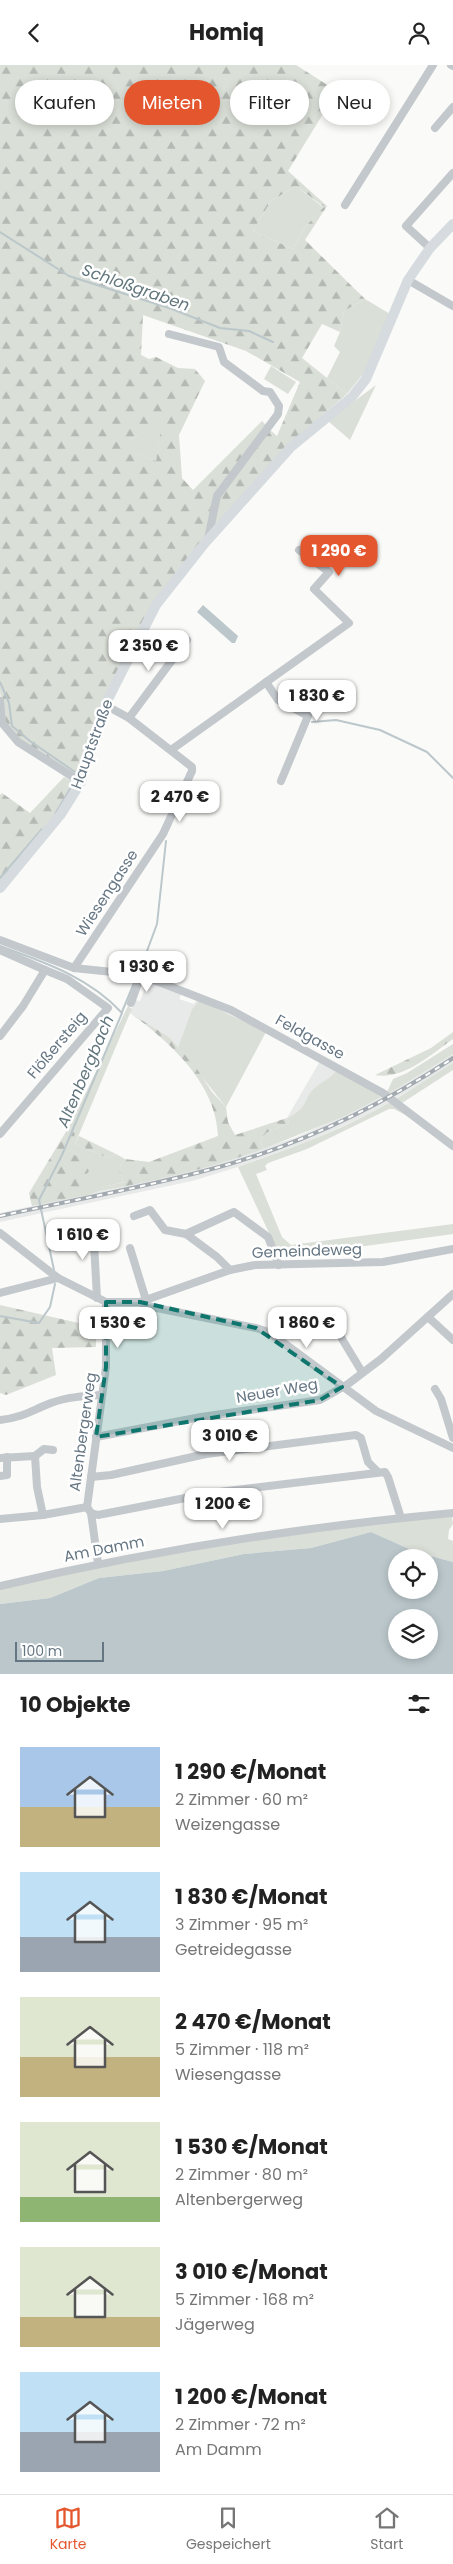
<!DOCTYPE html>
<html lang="de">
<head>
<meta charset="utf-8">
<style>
	:root { --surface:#fff; --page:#f6f6f6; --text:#222; --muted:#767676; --line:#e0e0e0; --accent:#e4572e }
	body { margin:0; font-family:Poppins,sans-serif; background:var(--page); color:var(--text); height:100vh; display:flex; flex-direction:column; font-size:19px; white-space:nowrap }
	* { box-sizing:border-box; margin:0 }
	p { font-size:16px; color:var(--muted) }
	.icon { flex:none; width:28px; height:28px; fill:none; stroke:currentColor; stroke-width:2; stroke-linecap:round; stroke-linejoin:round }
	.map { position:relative; height:1609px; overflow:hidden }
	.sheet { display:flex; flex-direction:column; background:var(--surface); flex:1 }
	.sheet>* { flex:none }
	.hud { position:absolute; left:15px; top:15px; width:424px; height:45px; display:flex; gap:10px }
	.controls { position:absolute; left:388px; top:1484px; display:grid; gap:10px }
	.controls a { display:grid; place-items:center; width:50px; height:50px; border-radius:50%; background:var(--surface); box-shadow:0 2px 8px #0003; font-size:25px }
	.scale { position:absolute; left:15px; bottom:12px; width:89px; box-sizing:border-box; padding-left:5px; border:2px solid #657683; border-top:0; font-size:14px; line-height:18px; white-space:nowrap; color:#657683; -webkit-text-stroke:4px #fff; paint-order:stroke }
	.price { position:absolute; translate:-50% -42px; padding:0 11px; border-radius:10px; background:#fff; color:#222; font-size:16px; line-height:32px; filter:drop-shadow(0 1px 2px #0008) }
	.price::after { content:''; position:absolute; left:50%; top:30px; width:15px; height:11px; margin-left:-8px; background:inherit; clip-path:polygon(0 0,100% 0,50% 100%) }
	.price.current { background:var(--accent); color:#fff }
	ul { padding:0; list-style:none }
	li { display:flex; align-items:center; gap:15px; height:125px; padding:0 20px }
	li span { display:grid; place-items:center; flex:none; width:140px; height:100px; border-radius:0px; color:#555 }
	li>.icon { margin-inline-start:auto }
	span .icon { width:60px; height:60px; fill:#fffc; stroke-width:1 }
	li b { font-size:21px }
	h2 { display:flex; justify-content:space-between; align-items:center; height:60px; padding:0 20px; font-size:21px }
	.pill { padding:0 18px; border-radius:22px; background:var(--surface); box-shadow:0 2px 8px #0003; font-size:18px; line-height:45px }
	.pill.current { background:var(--accent); color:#fff }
	header { display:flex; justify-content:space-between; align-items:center; height:65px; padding:0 20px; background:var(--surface); font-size:22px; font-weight:700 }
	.tab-bar { display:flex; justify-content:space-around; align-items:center; height:70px; border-top:1px solid var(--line); background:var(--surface); font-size:14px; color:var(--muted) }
	.tab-bar a { display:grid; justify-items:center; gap:2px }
	.tab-bar .current { color:var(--accent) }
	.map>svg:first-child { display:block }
	.built { fill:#e8e9e9 }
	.green { fill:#dadfd7 }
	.forest { fill:url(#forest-firs); fill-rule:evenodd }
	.water { fill:#bbc7cb; fill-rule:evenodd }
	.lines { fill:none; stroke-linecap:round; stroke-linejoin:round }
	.stream { stroke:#bbc7cb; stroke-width:2 }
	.minor { stroke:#c3c8cc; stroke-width:8 }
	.major { stroke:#d6dbdf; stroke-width:10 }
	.rail-casing { stroke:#a2aab0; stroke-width:4 }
	.rail { stroke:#fff; stroke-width:2; stroke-dasharray:5.5; stroke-linecap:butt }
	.marked { fill:#0f766e; fill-opacity:0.2; stroke:#0f766e; stroke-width:4; stroke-dasharray:10 6; stroke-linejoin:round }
	.labels { text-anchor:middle; stroke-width:5; stroke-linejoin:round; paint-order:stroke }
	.street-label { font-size:15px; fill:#657683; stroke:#fff }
	.water-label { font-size:16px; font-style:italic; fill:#60757c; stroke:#fff }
</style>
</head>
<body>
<header><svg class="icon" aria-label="back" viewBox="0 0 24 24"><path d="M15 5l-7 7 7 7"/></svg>Homiq<svg class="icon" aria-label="person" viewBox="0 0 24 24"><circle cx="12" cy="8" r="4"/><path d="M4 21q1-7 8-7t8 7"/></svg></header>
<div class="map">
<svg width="453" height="1609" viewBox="0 0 453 1609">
	<defs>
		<pattern id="forest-firs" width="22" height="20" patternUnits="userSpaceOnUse" patternTransform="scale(1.25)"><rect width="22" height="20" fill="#dadfd7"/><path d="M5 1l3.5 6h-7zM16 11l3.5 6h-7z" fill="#b4b9b4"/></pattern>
	</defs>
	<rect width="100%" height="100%" fill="#fafaf8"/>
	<g class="built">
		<polygon points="148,915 182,928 179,934 194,939 197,934 199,935 192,944 178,982 169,972 130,948 135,935 140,936"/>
		<polygon points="453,989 453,998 438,1008 372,1048 314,1074 238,1102 192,1116 0,1157 0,1148 193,1106 297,1072 390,1028"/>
		<polygon points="320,996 337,1005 331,1014 315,1023 301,1046 287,1053"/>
	</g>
	<g class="green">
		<polygon points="296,121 324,143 304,163 293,184 253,166 271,136"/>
		<polygon points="365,234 390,249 363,309 347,329 327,313 340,287 334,281 340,267 344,246"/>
		<polygon points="271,301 296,317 288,329 264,314"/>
		<polygon points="376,320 350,375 328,356"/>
		<polygon points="163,358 156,396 128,386 131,374"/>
		<polygon points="199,935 266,967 226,1042 178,982 192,944"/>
		<polygon points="128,941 132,944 130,948 75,1079 108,1093 116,1089 125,1094 118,1104 124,1117 100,1123 100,1126 87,1130 67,1087 75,1069 70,1060"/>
		<polygon points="453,979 453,989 390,1028 387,1027 393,1014 407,1008"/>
		<polygon points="453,998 453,1005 402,1038 396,1034"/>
		<path d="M337 1005 385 1030 345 1051 263 1084 260 1076 266 1068 289 1058 287 1053C311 1042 302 1033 316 1022 324 1015 331 1014 337 1005Z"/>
		<path d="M392 1036 415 1055 394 1044H389L307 1084 268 1098 265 1101 267 1105 256 1109 282 1172 291 1180 453 1159V1169L285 1192 279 1189 238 1102C291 1083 344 1065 392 1036Z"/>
		<path d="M452 1452 453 1459 449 1465 448 1474 453 1476V1497L416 1487 371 1467 311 1483 244 1489 163 1506 99 1513 50 1533 0 1539V1523C150 1493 299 1460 452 1452Z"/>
	</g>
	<g class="forest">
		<path d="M0 0H296L337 26 288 106 327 141 305 175 365 234 344 246 340 267 322 259 302 293 347 329 297 372 209 470 219 432 269 364 277 371 300 317 246 286 143 250 141 290 149 294 156 292 178 303 195 304 205 316 179 370 182 413 193 425 262 356 267 361 215 430 205 475 153 539 79 713 17 673 4 656 0 627ZM296 121 324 142 304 163 293 184 253 166 271 136ZM162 359 156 396 129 386 131 374Z"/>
		<polygon points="64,712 76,718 51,758 0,819 0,730 2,728 30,748"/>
		<path d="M130 948 169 972 195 1001 212 1027 226 1042 228 1057 235 1070 287 1053 289 1058 266 1068 260 1076 263 1084C210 1104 155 1116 100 1126V1123L124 1117 118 1104 125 1094 149 1097 218 1071C216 1018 170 977 130 948Z"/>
		<path d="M453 967V974C430 990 404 1015 375 1010L431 983Z"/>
		<polygon points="70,1060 75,1069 68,1087 81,1093 89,1106 85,1111 89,1120 86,1125 87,1130 32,1141 29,1128"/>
		<polygon points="79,1071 116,1089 108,1093 75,1079"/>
		<polygon points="0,1240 96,1262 96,1282 52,1283 56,1310 6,1330 0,1328"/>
	</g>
	<g class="water">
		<polygon points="203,540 238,571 235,578 232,578 197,547"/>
		<path d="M371 1467 416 1487 453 1497V1609H0V1539L50 1533 99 1513 163 1506 244 1489 311 1483ZM396 1492H429V1525H396ZM396 1552H429V1585H396Z"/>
	</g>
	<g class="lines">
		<g class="stream">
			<polyline points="0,167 69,211 172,244 220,263 249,266 273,277"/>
			<polyline points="0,617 9,638 12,661 30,676 75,707"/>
			<polyline points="312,657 336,655 380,665 427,687 453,713"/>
			<polyline points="55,749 73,719"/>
			<polyline points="0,813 42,764"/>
			<path d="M0 881C44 897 89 912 122 948L62 1090 39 1135 54 1205"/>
			<polyline points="140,905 157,859 166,776"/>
			<polyline points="122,947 136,913"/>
			<polyline points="0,1251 39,1258 50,1242 55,1219"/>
		</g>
		<g class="minor">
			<polyline points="451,0 453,1"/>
			<polyline points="435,63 453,42"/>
			<polyline points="345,140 433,0"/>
			<polyline points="430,183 406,161 453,108"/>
			<polyline points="408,215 453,241"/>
			<polyline points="169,269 219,282 224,297 263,326 270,327 279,341 278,349 217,431 208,474"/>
			<polyline points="266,617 278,635 308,651 281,716"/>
			<polyline points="0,636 2,658 18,677 81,717"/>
			<polyline points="129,653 187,575"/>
			<polyline points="171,685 349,558 314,524 329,507 299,485"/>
			<polyline points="0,875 74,903 141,910 231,945 383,1028 453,1081"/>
			<polyline points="0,885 45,905 23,941 0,971"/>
			<polyline points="74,903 163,769 192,706 192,702 129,653 105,640"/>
			<polyline points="131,938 141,910"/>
			<polyline points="0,1069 108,943 67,914 45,905"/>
			<polyline points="134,1151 150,1145 165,1165 186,1169 217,1192 230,1205"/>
			<polyline points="0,1168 58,1213 106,1237 140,1237 230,1205 255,1200 383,1197 453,1184"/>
			<polyline points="186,1169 234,1147 268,1172 279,1200"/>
			<polyline points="130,1183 146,1235"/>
			<polyline points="0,1228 58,1213"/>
			<polyline points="97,1233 94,1178 101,1174"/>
			<polyline points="140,1237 152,1242 256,1263 269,1267 376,1346 453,1383"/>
			<polyline points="428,1252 453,1275"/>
			<polyline points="333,1259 362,1307"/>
			<polyline points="435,1324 441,1334 453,1373"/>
			<path d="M0 1355C22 1353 32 1345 51 1338 67 1332 84 1331 101 1330"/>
			<polyline points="96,1372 201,1352 320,1335 348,1319 381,1294 453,1229"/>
			<polyline points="35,1391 44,1384 53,1385"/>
			<polyline points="0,1393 35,1391 37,1422 43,1450"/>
			<polyline points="0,1411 7,1410 7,1392"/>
			<polyline points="91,1412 111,1410 206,1389 356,1370 361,1373 368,1397 378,1407"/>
			<polyline points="91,1448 98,1450 211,1428 385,1407 388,1412 401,1453"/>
			<polyline points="0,1454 43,1450 87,1442"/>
			<polyline points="98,1498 91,1448 87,1442 106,1302 106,1237"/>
			<path d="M0 1521C149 1486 300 1462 453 1448"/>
		</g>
		<polyline class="major" points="0,823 61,749 81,717 105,640 156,540 205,478 291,382 352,332 366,314 408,215 430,183 453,159"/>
		<defs>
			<path id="rail" d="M0 1151C73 1135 147 1122 219 1102 302 1079 382 1040 453 993"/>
		</defs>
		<use href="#rail" class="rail-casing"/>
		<use href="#rail" class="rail"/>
	</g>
	<path class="marked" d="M106 1237H140L256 1263 342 1322 320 1335 96 1372 106 1302Z"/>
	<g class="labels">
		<g class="street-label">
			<text transform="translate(92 679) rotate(-70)" y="5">Hauptstraße</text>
			<text transform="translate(107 828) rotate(-57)" y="5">Wiesengasse</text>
			<text transform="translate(310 972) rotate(29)" y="5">Feldgasse</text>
			<text transform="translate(57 980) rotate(-50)" y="5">Flößersteig</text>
			<text transform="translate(307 1186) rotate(-2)" y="5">Gemeindeweg</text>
			<text transform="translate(277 1326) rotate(-10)" y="5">Neuer Weg</text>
			<text transform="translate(83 1367) rotate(-82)" y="5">Altenbergerweg</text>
			<text transform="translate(104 1484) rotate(-11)" y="5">Am Damm</text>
		</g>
		<g class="water-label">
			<text transform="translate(136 222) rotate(19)" y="6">Schloßgraben</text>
			<text transform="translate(85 1006) rotate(-67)" y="6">Altenbergbach</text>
		</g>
	</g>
</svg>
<div class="controls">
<a><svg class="icon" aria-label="locate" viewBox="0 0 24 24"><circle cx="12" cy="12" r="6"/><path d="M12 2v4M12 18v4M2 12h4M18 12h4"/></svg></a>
<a><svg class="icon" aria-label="layers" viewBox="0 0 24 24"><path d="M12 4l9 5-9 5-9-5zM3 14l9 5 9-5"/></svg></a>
</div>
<div class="scale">100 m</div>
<b class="price current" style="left:339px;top:512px">1 290 €</b>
<b class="price" style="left:149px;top:607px">2 350 €</b>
<b class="price" style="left:317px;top:657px">1 830 €</b>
<b class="price" style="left:180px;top:758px">2 470 €</b>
<b class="price" style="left:147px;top:928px">1 930 €</b>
<b class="price" style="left:83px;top:1196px">1 610 €</b>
<b class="price" style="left:118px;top:1284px">1 530 €</b>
<b class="price" style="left:307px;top:1284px">1 860 €</b>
<b class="price" style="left:230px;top:1397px">3 010 €</b>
<b class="price" style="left:223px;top:1465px">1 200 €</b>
<div class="hud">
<a class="pill">Kaufen</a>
<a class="pill current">Mieten</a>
<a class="pill">Filter</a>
<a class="pill">Neu</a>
</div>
</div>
<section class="sheet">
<h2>10 Objekte<svg class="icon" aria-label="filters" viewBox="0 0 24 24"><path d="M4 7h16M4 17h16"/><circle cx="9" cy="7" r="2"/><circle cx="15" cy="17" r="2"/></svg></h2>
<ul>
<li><span style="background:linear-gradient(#a9c7e8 60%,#c2b280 0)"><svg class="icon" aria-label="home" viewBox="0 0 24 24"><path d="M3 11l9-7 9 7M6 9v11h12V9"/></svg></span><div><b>1 290 €/Monat</b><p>2 Zimmer · 60 m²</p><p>Weizengasse</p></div></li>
<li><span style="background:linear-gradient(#bfe0f5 65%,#9aa5b1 0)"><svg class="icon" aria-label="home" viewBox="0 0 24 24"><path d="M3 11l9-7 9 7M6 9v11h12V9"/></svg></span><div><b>1 830 €/Monat</b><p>3 Zimmer · 95 m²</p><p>Getreidegasse</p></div></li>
<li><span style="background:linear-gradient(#dfe7d0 60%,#c2b280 0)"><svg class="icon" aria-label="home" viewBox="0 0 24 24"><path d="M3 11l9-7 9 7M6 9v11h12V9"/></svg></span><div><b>2 470 €/Monat</b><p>5 Zimmer · 118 m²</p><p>Wiesengasse</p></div></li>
<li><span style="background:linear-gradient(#dfe7d0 75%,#8fb573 0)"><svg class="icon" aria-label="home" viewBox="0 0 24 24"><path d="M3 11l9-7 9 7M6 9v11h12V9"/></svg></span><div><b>1 530 €/Monat</b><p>2 Zimmer · 80 m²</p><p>Altenbergerweg</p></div></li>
<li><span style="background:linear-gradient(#dfe7d0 70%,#c2b280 0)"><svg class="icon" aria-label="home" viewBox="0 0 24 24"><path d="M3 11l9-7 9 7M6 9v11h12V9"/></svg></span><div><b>3 010 €/Monat</b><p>5 Zimmer · 168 m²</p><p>Jägerweg</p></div></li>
<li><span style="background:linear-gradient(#bfe0f5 60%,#9aa5b1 0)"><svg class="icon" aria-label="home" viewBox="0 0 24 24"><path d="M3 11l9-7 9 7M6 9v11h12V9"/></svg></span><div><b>1 200 €/Monat</b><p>2 Zimmer · 72 m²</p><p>Am Damm</p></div></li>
</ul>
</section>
<nav class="tab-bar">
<a class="current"><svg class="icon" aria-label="map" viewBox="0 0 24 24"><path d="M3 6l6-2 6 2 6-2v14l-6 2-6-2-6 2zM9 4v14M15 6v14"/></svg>Karte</a>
<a><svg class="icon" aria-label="saved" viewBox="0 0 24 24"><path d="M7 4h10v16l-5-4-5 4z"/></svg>Gespeichert</a>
<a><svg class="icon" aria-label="home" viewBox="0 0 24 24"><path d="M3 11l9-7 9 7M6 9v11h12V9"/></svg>Start</a>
</nav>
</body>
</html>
